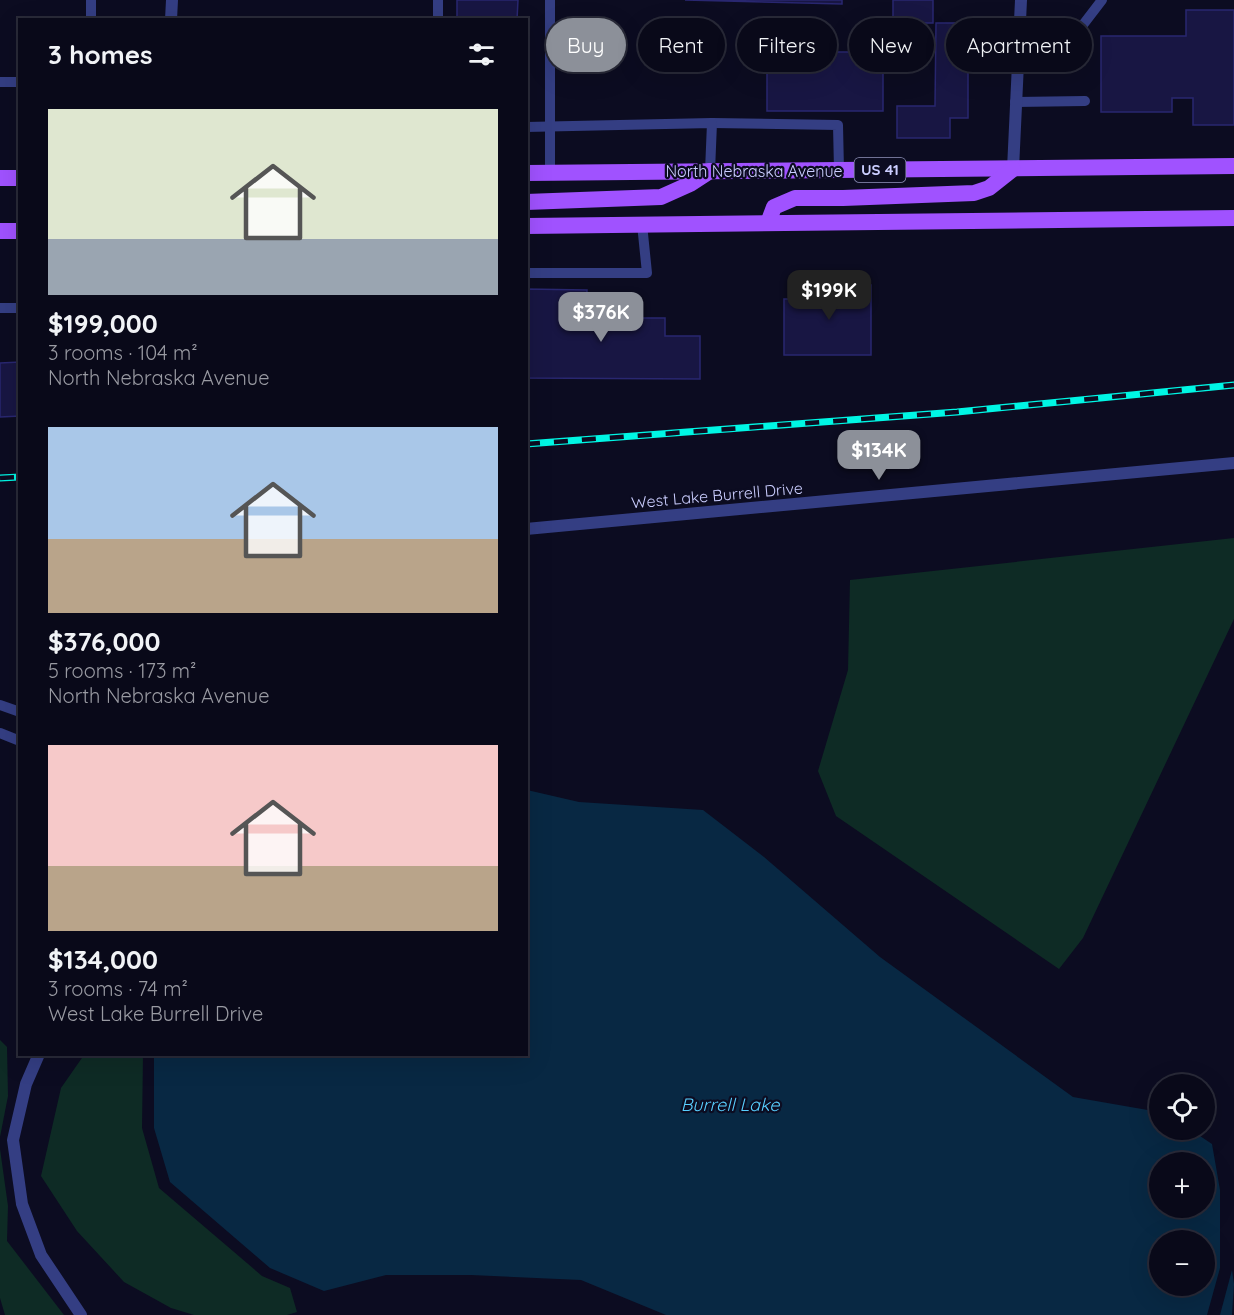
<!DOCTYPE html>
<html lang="en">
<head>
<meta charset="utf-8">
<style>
	:root { --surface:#090919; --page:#121222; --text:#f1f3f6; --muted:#999aa2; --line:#292a38; --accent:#8c9099 }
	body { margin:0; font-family:Quicksand,sans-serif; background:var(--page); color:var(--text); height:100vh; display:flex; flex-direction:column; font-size:22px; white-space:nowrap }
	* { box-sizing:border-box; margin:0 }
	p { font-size:20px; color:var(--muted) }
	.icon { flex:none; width:33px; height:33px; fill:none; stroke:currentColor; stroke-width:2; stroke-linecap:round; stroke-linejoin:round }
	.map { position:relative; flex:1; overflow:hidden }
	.sheet { position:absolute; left:18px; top:18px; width:510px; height:1038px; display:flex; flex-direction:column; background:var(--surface); border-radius:0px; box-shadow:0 6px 24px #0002,0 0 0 2px var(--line) }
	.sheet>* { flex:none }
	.guide { position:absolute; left:546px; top:18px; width:570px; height:54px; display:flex; gap:12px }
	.fabs { position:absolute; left:1149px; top:1074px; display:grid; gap:12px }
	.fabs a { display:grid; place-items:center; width:66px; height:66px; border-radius:50%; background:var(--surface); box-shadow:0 6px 24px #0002,0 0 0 2px var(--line); font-size:30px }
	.price { position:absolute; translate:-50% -51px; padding:0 14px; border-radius:12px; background:var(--accent); color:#fff; font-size:20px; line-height:39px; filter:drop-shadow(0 2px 3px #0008) }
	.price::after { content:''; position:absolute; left:50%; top:36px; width:18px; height:14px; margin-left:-9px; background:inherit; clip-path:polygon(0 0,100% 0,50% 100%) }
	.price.current { background:#222; color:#fff }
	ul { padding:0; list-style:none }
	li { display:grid; align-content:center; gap:12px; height:318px; padding:0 30px }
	li span { display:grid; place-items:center; height:186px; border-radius:0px; color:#555 }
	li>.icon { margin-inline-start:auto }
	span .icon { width:108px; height:108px; fill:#fffc; stroke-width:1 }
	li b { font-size:26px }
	h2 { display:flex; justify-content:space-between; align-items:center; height:72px; padding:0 30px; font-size:26px }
	.chip { padding:0 21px; border-radius:27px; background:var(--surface); box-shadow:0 6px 24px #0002,0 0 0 2px var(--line); font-size:21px; line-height:54px }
	.chip.current { background:var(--accent); color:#fff }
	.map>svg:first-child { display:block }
	.green { fill:#0e2b25 }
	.water { fill:#082843; fill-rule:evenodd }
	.building { fill:#181643; stroke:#292770; stroke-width:1.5 }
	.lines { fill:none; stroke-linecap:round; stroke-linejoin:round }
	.service { stroke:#343e83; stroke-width:10 }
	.minor { stroke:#343e83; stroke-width:12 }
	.tertiary { stroke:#343e83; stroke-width:12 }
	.primary { stroke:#a052ff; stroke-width:16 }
	.rail-casing { stroke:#00f6e4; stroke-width:7 }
	.rail { stroke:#0c0c21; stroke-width:4.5; stroke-dasharray:14; stroke-linecap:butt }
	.labels { text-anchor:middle; stroke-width:4.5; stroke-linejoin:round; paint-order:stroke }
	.shield { fill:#0c0c21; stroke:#9294bc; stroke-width:1.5 }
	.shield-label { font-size:15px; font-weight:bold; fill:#cbceff }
	.street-label { font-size:16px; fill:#cbceff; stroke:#0c0c21 }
	.water-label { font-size:18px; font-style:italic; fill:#59cfff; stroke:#0c0c21 }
</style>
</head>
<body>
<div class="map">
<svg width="1234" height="1315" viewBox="0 0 1234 1315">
	<rect width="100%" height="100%" fill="#0c0c21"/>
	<g class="green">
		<polygon points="1234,538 1234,619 1083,938 1059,969 836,816 818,771 848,670 850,580"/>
		<polygon points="0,1040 7,1047 8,1096 0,1137"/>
		<polygon points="84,1055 143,1055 142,1128 159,1188 262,1276 290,1288 297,1312 287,1315 194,1315 171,1308 124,1282 77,1231 41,1176 61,1088"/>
		<polygon points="0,1149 8,1206 7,1241 64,1315 5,1315 0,1298"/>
	</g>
	<g class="water">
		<path d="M527 790 579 802 703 810 764 857 880 957 1073 1097 1159 1112 1160 1130H1191L1212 1144 1220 1190V1268L1207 1315H666L581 1280 471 1275H386L324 1291 270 1268 170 1182 154 1128V1055L526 1054ZM1160 1162H1204V1208H1160ZM1160 1240H1204V1286H1160Z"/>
		<polygon points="1232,1270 1234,1284 1232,1315 1220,1315"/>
	</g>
	<g class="building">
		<polygon points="457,0 518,0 517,20 457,20"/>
		<polygon points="685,0 842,0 842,4"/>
		<rect x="893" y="0" width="40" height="23"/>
		<polygon points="1186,10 1234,10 1234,125 1193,125 1193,98 1172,98 1172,112 1101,112 1101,36 1186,36"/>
		<polygon points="936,23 968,23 968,118 950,118 950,138 897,138 897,106 935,106"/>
		<rect x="767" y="52" width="116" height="59"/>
		<polygon points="803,285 871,285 871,355 784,355 784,299 803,299"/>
		<polygon points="526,289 587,290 586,318 665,318 665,336 700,336 700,379 526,378"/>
		<polygon points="20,362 20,416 0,417 0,363"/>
	</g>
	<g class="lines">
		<g class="service">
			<polyline points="91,20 91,0"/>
			<polyline points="438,20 438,0"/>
			<polyline points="1019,30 1079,30 1102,0"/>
			<polyline points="0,82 20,82"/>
			<polyline points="1015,102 1085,101"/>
			<polyline points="712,123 838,125 839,170"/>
			<polyline points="526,127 712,123 710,171"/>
			<polyline points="550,173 550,0"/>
			<polyline points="526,273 647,273 642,224"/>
			<polyline points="0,308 20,308"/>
			<polyline points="0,705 20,712"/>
			<polyline points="0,733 20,741"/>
		</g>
		<g class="minor">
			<polyline points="171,20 172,0"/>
			<polyline points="1013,169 1021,0"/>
			<polyline points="526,529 1234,463"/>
		</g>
		<polyline class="tertiary" points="39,1054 26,1084 13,1140 22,1204 41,1255 81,1315"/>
		<g class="primary">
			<polyline points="526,173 1234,166"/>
			<polyline points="0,178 20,178"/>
			<polyline points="526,202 661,197 690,184 710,171"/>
			<polyline points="768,223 774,207 795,198 843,198 974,193 989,188 1013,169"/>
			<polyline points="526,226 1234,218"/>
			<polyline points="0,231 20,231"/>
		</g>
		<defs>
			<g id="rail">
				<polyline points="526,444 957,412 1234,385"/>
				<polyline points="0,478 20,477"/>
			</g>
		</defs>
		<use href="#rail" class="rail-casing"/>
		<use href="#rail" class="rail"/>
	</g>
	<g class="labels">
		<rect class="shield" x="854.5" y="158" width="51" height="24" rx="4.5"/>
		<g class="shield-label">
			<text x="880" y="175">US 41</text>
		</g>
		<g class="street-label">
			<text x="754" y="177">North Nebraska Avenue</text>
			<text transform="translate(717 495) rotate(-5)" y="6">West Lake Burrell Drive</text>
		</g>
		<g class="water-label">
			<text x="730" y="1111">Burrell Lake</text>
		</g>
	</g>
</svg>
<div class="fabs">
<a><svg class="icon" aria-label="locate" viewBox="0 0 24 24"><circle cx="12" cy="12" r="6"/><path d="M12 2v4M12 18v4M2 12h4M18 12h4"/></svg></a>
<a>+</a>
<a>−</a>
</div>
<b class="price current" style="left:829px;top:321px">$199K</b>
<b class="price" style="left:601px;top:343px">$376K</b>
<b class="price" style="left:879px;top:481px">$134K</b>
<div class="guide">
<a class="chip current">Buy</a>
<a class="chip">Rent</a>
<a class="chip">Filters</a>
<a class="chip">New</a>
<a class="chip">Apartment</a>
</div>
<section class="sheet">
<h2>3 homes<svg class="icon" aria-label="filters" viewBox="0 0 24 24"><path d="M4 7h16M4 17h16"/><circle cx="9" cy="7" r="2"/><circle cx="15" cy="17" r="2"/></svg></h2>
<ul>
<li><span style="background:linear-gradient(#dfe7d0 70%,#9aa5b1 0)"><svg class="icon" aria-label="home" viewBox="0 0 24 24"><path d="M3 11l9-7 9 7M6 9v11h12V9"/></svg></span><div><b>$199,000</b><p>3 rooms · 104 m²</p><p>North Nebraska Avenue</p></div></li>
<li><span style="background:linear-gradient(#a9c7e8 60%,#b9a48a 0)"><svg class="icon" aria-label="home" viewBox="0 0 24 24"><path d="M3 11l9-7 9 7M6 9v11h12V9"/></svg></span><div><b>$376,000</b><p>5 rooms · 173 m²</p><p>North Nebraska Avenue</p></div></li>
<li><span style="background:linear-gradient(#f6c9c9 65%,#b9a48a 0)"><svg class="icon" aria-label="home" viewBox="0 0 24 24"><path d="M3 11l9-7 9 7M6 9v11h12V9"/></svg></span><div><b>$134,000</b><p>3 rooms · 74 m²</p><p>West Lake Burrell Drive</p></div></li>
</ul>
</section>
</div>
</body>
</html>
